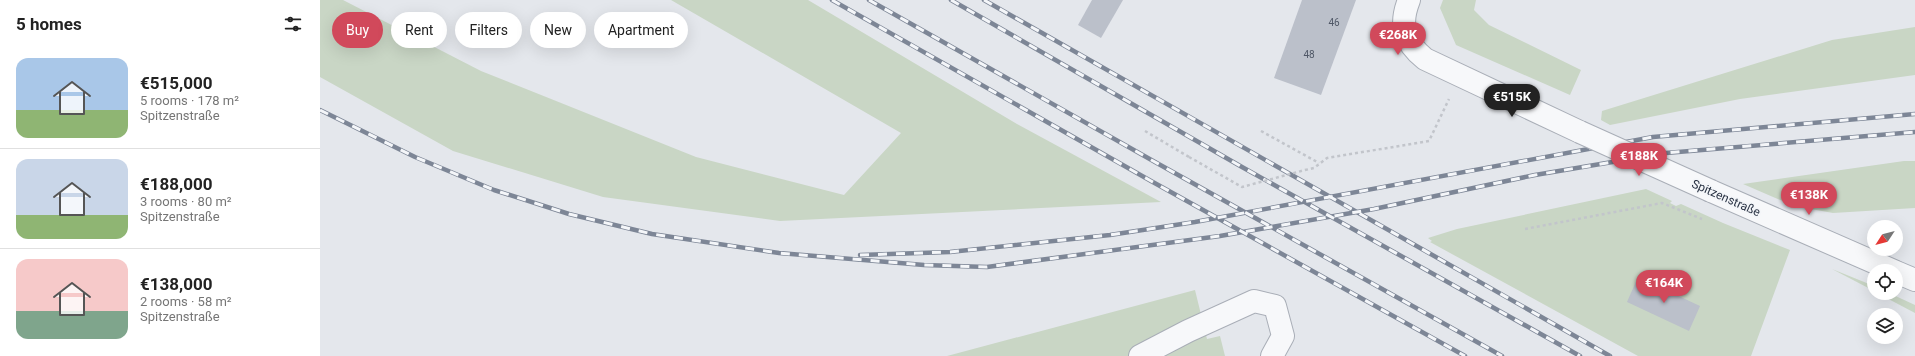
<!DOCTYPE html>
<html lang="en">
<head>
<meta charset="utf-8">
<style>
	:root { --surface:#fff; --page:#f2f2f2; --text:#222; --muted:#767676; --line:#e0e0e0; --accent:#d1495b }
	body { margin:0; font-family:Roboto,sans-serif; background:var(--page); color:var(--text); height:100vh; display:flex; flex-direction:column; font-size:15px; white-space:nowrap }
	* { box-sizing:border-box; margin:0 }
	p { font-size:13px; color:var(--muted) }
	.icon { flex:none; width:22px; height:22px; fill:none; stroke:currentColor; stroke-width:2; stroke-linecap:round; stroke-linejoin:round }
	.map { position:relative; flex:1; overflow:hidden }
	.panel { display:flex; flex-direction:column; background:var(--surface); width:320px }
	.panel>* { flex:none }
	.top-card { position:absolute; left:12px; top:12px; width:380px; height:36px; display:flex; gap:8px }
	.needle { width:26px; rotate:234deg }
	.tools { position:absolute; left:1547px; top:220px; display:grid; gap:8px }
	.tools a { display:grid; place-items:center; width:36px; height:36px; border-radius:50%; background:var(--surface); box-shadow:0 4px 16px #0002; font-size:20px }
	.price { position:absolute; translate:-50% -34px; padding:0 9px; border-radius:14px; background:var(--accent); color:#fff; font-size:13px; line-height:26px; filter:drop-shadow(0 1px 2px #0008) }
	.price::after { content:''; position:absolute; left:50%; top:24px; width:12px; height:9px; margin-left:-6px; background:inherit; clip-path:polygon(0 0,100% 0,50% 100%) }
	.price.selected { background:#222; color:#fff }
	ul { padding:0; list-style:none }
	li { display:flex; align-items:center; gap:12px; height:100px; padding:0 16px }
	li+li { border-top:1px solid var(--line) }
	li span { display:grid; place-items:center; flex:none; width:112px; height:80px; border-radius:12px; color:#555 }
	li>.icon { margin-inline-start:auto }
	span .icon { width:48px; height:48px; fill:#fffc; stroke-width:1 }
	li b { font-size:17px }
	h2 { display:flex; justify-content:space-between; align-items:center; height:48px; padding:0 16px; font-size:17px }
	.chip { padding:0 14px; border-radius:18px; background:var(--surface); box-shadow:0 4px 16px #0002; font-size:14px; line-height:36px }
	.chip.selected { background:var(--accent); color:#fff }
	main { display:flex; flex:1; min-height:0 }
	.map>svg:first-child { display:block }
	.green { fill:#c9d6c5 }
	.building { fill:#bbc0ca }
	.lines { fill:none; stroke-linecap:round; stroke-linejoin:round }
	.minor-casing { stroke:#a9aeb7; stroke-width:24 }
	.path { stroke:#c2c5cb; stroke-width:2.5; stroke-dasharray:3 3; stroke-linecap:butt }
	.minor { stroke:#f7f8fa; stroke-width:22 }
	.rail-casing { stroke:#7d8696; stroke-width:4.5 }
	.rail { stroke:#f4f6f9; stroke-width:3; stroke-dasharray:9; stroke-linecap:butt }
	.minor-bridge-casing { stroke:#a9aeb7; stroke-width:24; stroke-linecap:butt }
	.path-bridge { stroke:#c2c5cb; stroke-width:2.5; stroke-dasharray:3 3; stroke-linecap:butt }
	.minor-bridge { stroke:#f7f8fa; stroke-width:22 }
	.labels { text-anchor:middle; stroke-width:3.5; stroke-linejoin:round; paint-order:stroke }
	.number-label { font-size:10px; fill:#4f5766 }
	.street-label { font-size:12px; fill:#2b3445; stroke:#f4f6f9 }
</style>
</head>
<body>
<main>
<section class="panel">
<h2>5 homes<svg class="icon" aria-label="filters" viewBox="0 0 24 24"><path d="M4 7h16M4 17h16"/><circle cx="9" cy="7" r="2"/><circle cx="15" cy="17" r="2"/></svg></h2>
<ul>
<li><span style="background:linear-gradient(#a9c7e8 65%,#8fb573 0)"><svg class="icon" aria-label="home" viewBox="0 0 24 24"><path d="M3 11l9-7 9 7M6 9v11h12V9"/></svg></span><div><b>€515,000</b><p>5 rooms · 178 m²</p><p>Spitzenstraße</p></div></li>
<li><span style="background:linear-gradient(#c9d6e8 70%,#8fb573 0)"><svg class="icon" aria-label="home" viewBox="0 0 24 24"><path d="M3 11l9-7 9 7M6 9v11h12V9"/></svg></span><div><b>€188,000</b><p>3 rooms · 80 m²</p><p>Spitzenstraße</p></div></li>
<li><span style="background:linear-gradient(#f6c9c9 65%,#7fa58c 0)"><svg class="icon" aria-label="home" viewBox="0 0 24 24"><path d="M3 11l9-7 9 7M6 9v11h12V9"/></svg></span><div><b>€138,000</b><p>2 rooms · 58 m²</p><p>Spitzenstraße</p></div></li>
</ul>
</section>
<div class="map">
<svg width="1595" height="356" viewBox="0 0 1595 356">
	<rect width="100%" height="100%" fill="#e4e7ec"/>
	<g class="green">
		<polygon points="0,0 23,0 161,71 376,157 524,195 581,133 351,0 488,0 697,124 841,202 460,221 283,197 133,151 0,77"/>
		<polygon points="1123,0 1156,0 1154,10 1169,25 1261,70 1250,95 1136,45 1120,8"/>
		<polygon points="1595,27 1595,75 1420,99 1290,125 1281,120 1282,111 1512,40"/>
		<polygon points="1584,161 1595,161 1595,208 1513,213 1474,206 1423,184"/>
		<polygon points="1326,189 1352,201 1350,203 1356,206 1361,204 1403,223 1470,250 1431,356 1318,356 1110,242 1112,241 1108,238 1137,229"/>
		<polygon points="1512,269 1554,286 1554,291"/>
		<polygon points="875,290 887,339 900,336 905,356 627,356"/>
		<polygon points="1557,293 1569,293 1595,305 1595,313"/>
	</g>
	<g class="building">
		<polygon points="772,0 803,0 781,38 758,25"/>
		<polygon points="982,0 1036,0 1001,95 954,78"/>
		<polygon points="1318,277 1380,306 1369,331 1307,302"/>
	</g>
	<g class="lines">
		<defs>
			<g id="minor">
				<path d="M1089 0C1079 25 1084 42 1105 59L1260 132"/>
				<polyline points="1391,191 1574,271"/>
				<polyline points="1576,272 1595,280"/>
				<polyline points="820,356 868,331 934,301 955,306 963,336 952,356"/>
			</g>
		</defs>
		<use href="#minor" class="minor-casing"/>
		<g class="path">
			<polyline points="825,131 869,157"/>
			<polyline points="941,131 999,163"/>
			<polyline points="985,170 994,168 1007,158 1109,141 1129,99"/>
			<polyline points="1205,229 1342,203 1382,219"/>
		</g>
		<use href="#minor" class="minor"/>
		<defs>
			<g id="rail">
				<polyline points="512,0 831,181 1145,356"/>
				<polyline points="549,0 835,162 1182,356"/>
				<polyline points="631,0 922,167 1260,356"/>
				<polyline points="664,0 1290,356"/>
				<polyline points="0,110 95,157 174,190 249,214 332,234 459,253 604,265 667,267 900,236 1054,209 1215,175 1346,153 1595,132"/>
				<polyline points="540,255 630,252 790,235 875,222 1333,137 1595,114"/>
			</g>
		</defs>
		<use href="#rail" class="rail-casing"/>
		<use href="#rail" class="rail"/>
		<defs>
			<polyline id="minor-bridge" points="1260,132 1391,191"/>
		</defs>
		<use href="#minor-bridge" class="minor-bridge-casing"/>
		<polyline class="path-bridge" points="869,157 922,187 985,170"/>
		<use href="#minor-bridge" class="minor-bridge"/>
	</g>
	<g class="labels">
		<g class="number-label">
			<text x="1014" y="26">46</text>
			<text x="989" y="58">48</text>
		</g>
		<g class="street-label">
			<text transform="translate(1406 198) rotate(24)" y="4">Spitzenstraße</text>
		</g>
	</g>
</svg>
<div class="tools">
<a><svg class="needle" viewBox="-14 -14 28 28"><path d="M0-13l5 13h-10z" fill="#e53935"/><path d="M0 13l5-13h-10z" fill="#767676"/></svg></a>
<a><svg class="icon" aria-label="locate" viewBox="0 0 24 24"><circle cx="12" cy="12" r="6"/><path d="M12 2v4M12 18v4M2 12h4M18 12h4"/></svg></a>
<a><svg class="icon" aria-label="layers" viewBox="0 0 24 24"><path d="M12 4l9 5-9 5-9-5zM3 14l9 5 9-5"/></svg></a>
</div>
<b class="price" style="left:1078px;top:56px">€268K</b>
<b class="price selected" style="left:1192px;top:118px">€515K</b>
<b class="price" style="left:1319px;top:177px">€188K</b>
<b class="price" style="left:1489px;top:216px">€138K</b>
<b class="price" style="left:1344px;top:304px">€164K</b>
<div class="top-card">
<a class="chip selected">Buy</a>
<a class="chip">Rent</a>
<a class="chip">Filters</a>
<a class="chip">New</a>
<a class="chip">Apartment</a>
</div>
</div>
</main>
</body>
</html>
